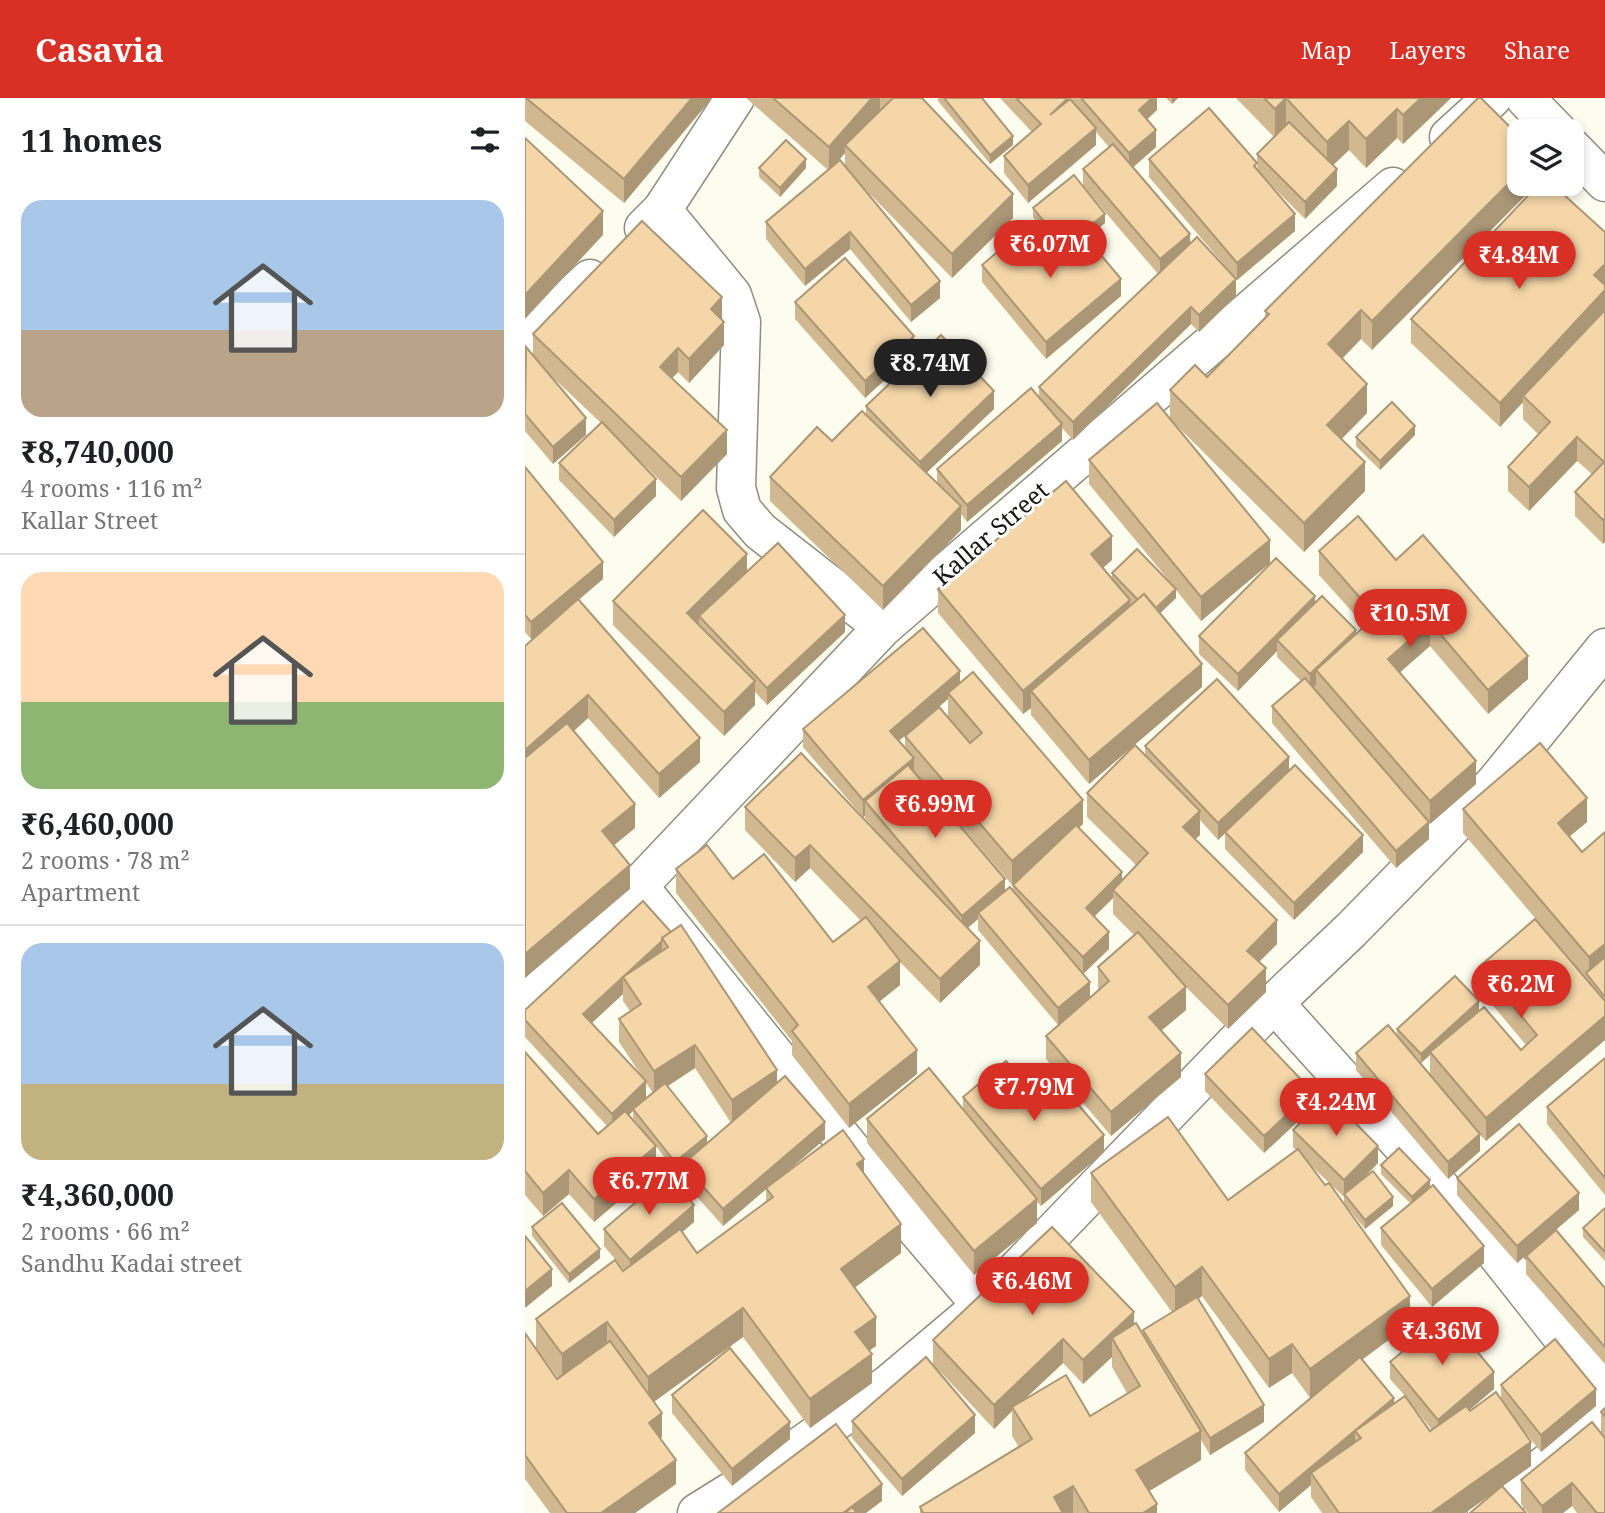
<!DOCTYPE html>
<html lang="en">
<head>
<meta charset="utf-8">
<style>
	:root { --surface:#fff; --page:#f6f6f6; --text:#202124; --muted:#757577; --line:#e0e0e0; --accent:#d93025 }
	body { margin:0; font-family:"Noto Serif",serif; background:var(--page); color:var(--text); height:100vh; display:flex; flex-direction:column; font-size:26px; white-space:nowrap }
	* { box-sizing:border-box; margin:0 }
	p { font-size:23px; color:var(--muted) }
	.icon { flex:none; width:38px; height:38px; fill:none; stroke:currentColor; stroke-width:2; stroke-linecap:round; stroke-linejoin:round }
	.map { position:relative; flex:1; overflow:hidden }
	.details { display:flex; flex-direction:column; background:var(--surface); width:525px }
	.details>* { flex:none }
	.controls { position:absolute; left:982px; top:21px; display:grid; gap:14px }
	.controls a { display:grid; place-items:center; width:77px; height:77px; border-radius:14px; background:var(--surface); box-shadow:0 4px 10px #0003; font-size:35px }
	.price { position:absolute; translate:-50% -60px; padding:0 16px; border-radius:24px; background:var(--accent); color:#fff; font-size:23px; line-height:46px; filter:drop-shadow(0 2px 4px #0008) }
	.price::after { content:''; position:absolute; left:50%; top:42px; width:21px; height:16px; margin-left:-10px; background:inherit; clip-path:polygon(0 0,100% 0,50% 100%) }
	.price.on { background:#222; color:#fff }
	ul { padding:0; list-style:none }
	li { display:grid; align-content:center; gap:14px; height:371px; padding:0 21px }
	li+li { border-top:2px solid var(--line) }
	li span { display:grid; place-items:center; height:217px; border-radius:21px; color:#555 }
	li>.icon { margin-inline-start:auto }
	span .icon { width:126px; height:126px; fill:#fffc; stroke-width:1 }
	li b { font-size:30px }
	h2 { display:flex; justify-content:space-between; align-items:center; height:84px; padding:0 21px; font-size:30px }
	header { display:flex; align-items:center; gap:42px; box-sizing:border-box; height:98px; padding:0 35px; background:var(--accent); color:#fff }
	header strong { font-size:33px }
	nav { display:flex; gap:38px; margin-inline-start:auto; font-size:24px }
	main { display:flex; flex:1; min-height:0 }
	.map>svg:first-child { display:block }
	.lines { fill:none; stroke-linecap:round; stroke-linejoin:round }
	.street-casing { stroke:#8d8d81; stroke-width:41 }
	.street { stroke:#fff; stroke-width:38 }
	.wall { fill:#d2b891; fill-rule:evenodd }
	.shaded-wall { fill:#ab9676 }
	.building { fill:#f4d6a9; stroke:#ab9676; stroke-width:2 }
	.labels { text-anchor:middle; stroke-width:6; stroke-linejoin:round; paint-order:stroke }
	.street-label { font-size:24px; fill:#181813; stroke:#fff }
</style>
</head>
<body>
<header>
<strong>Casavia</strong>
<nav><a>Map</a><a>Layers</a><a>Share</a></nav>
</header>
<main>
<section class="details">
<h2>11 homes<svg class="icon" aria-label="filters" viewBox="0 0 24 24"><path d="M4 7h16M4 17h16"/><circle cx="9" cy="7" r="2"/><circle cx="15" cy="17" r="2"/></svg></h2>
<ul>
<li><span style="background:linear-gradient(#a9c7e8 60%,#b9a48a 0)"><svg class="icon" aria-label="home" viewBox="0 0 24 24"><path d="M3 11l9-7 9 7M6 9v11h12V9"/></svg></span><div><b>₹8,740,000</b><p>4 rooms · 116 m²</p><p>Kallar Street</p></div></li>
<li><span style="background:linear-gradient(#ffd9b3 60%,#8fb573 0)"><svg class="icon" aria-label="home" viewBox="0 0 24 24"><path d="M3 11l9-7 9 7M6 9v11h12V9"/></svg></span><div><b>₹6,460,000</b><p>2 rooms · 78 m²</p><p>Apartment</p></div></li>
<li><span style="background:linear-gradient(#a9c7e8 65%,#c2b280 0)"><svg class="icon" aria-label="home" viewBox="0 0 24 24"><path d="M3 11l9-7 9 7M6 9v11h12V9"/></svg></span><div><b>₹4,360,000</b><p>2 rooms · 66 m²</p><p>Sandhu Kadai street</p></div></li>
</ul>
</section>
<div class="map">
<svg width="1080" height="1415" viewBox="0 0 1080 1415">
	<rect width="100%" height="100%" fill="#fdfdef"/>
	<g class="lines">
		<defs>
			<g id="street">
				<polyline points="1000,0 1032,33"/>
				<polyline points="924,39 967,0"/>
				<polyline points="1046,49 1080,84"/>
				<polyline points="137,112 207,197 216,224 211,390 217,412 235,433 358,529"/>
				<polyline points="119,130 137,112 210,0"/>
				<polyline points="0,241 65,181"/>
				<polyline points="114,789 376,1113 457,1208 749,905 826,832 970,685 1080,550"/>
				<polyline points="749,905 948,1126 1080,1293"/>
				<polyline points="0,908 358,529 868,89"/>
				<polyline points="172,1415 244,1370 364,1286 447,1216"/>
				<polyline points="962,1415 1080,1318"/>
			</g>
		</defs>
		<use href="#street" class="street-casing"/>
		<use href="#street" class="street"/>
	</g>
	<g class="wall">
		<polygon points="0,0 187,0 99,105 0,23"/>
		<path d="M221 0H397L488 120 427 180 335 86 415 200 386 224 325 151 280 188 241 141V124L303 72ZM320 55V68L313 63Z"/>
		<polygon points="413,0 457,0 488,47 465,66 413,3"/>
		<polygon points="475,0 632,0 632,12 622,21 631,49 608,69 665,147 711,198 674,234 666,226 548,342 537,330 537,343 442,424 436,416 436,432 358,512 245,403 245,379 307,343 341,318 341,308 469,311 401,375 412,385 412,371 514,299 514,289 633,176 558,88 558,71 584,49 571,34 571,47 503,105 479,75 479,58 507,34"/>
		<polygon points="641,0 653,0 647,6"/>
		<polygon points="711,0 926,0 878,46 872,40 841,70 824,52 808,67 812,88 780,121 743,84 770,133 712,182 624,79 624,61 732,71 732,56 749,39"/>
		<polygon points="953,0 847,252 836,241 817,261 842,315 816,341 840,393 779,454 645,321 645,292 682,279 740,219 740,213"/>
		<polygon points="234,70 281,70 255,99 234,79"/>
		<polygon points="508,110 580,125 561,140 596,198 521,261 457,184 457,167 533,162 539,157 508,119"/>
		<polygon points="1080,134 1078,446 1050,418 1050,394 1067,376 1052,363 1004,413 983,393 983,369 1013,336 998,321 998,304 975,329 886,245 886,221"/>
		<polygon points="270,204 389,255 340,300 270,221"/>
		<polygon points="197,222 199,247 164,285 153,274 147,280 202,356 156,403 110,358 131,398 89,439 34,382 34,365 76,325 21,273 61,337 28,366 0,333 0,250 8,257 8,236"/>
		<polygon points="890,337 855,372 831,348 831,339"/>
		<polygon points="564,362 745,465 676,523 651,492 651,500 635,515 677,589 564,686 506,617 506,610 498,616 413,515 413,491 587,462 578,470 587,481 587,475 646,485 564,386"/>
		<polygon points="0,369 78,481 54,502 175,664 134,700 63,620 49,633 110,730 89,747 105,791 6,541 0,534"/>
		<polygon points="794,453 871,462 1003,581 963,616 905,548 874,574 951,686 905,726 904,725 904,741 871,770 747,625 747,608 776,583 752,559 752,553 713,593 674,556 674,538 790,505 831,536 840,528 794,477"/>
		<polygon points="222,474 320,534 242,607 230,594 230,607 199,638 88,527 88,503"/>
		<path d="M435 584 558 726 554 730 597 783 612 768 562 719V695L620 658V648L764 673 838 754 769 822 700 751V735L693 742 675 722V737L670 741 752 846 734 864 741 894 703 931 657 885 661 912 636 933 656 979 586 1038 521 961V938L533 927 453 832V821L442 830 455 867 415 905 375 864V887L354 903 392 976 324 1030 267 957V943L151 795V771L208 781 308 844 336 823 285 770 270 784 220 732V709L357 740 340 720V718L338 719 278 649V631ZM423 601V619L380 638V650L374 643ZM389 673 487 787 500 776 488 787V793L480 794ZM588 800V816L609 837 573 869V893L565 899 558 876 584 851 569 818Z"/>
		<path d="M938 711 1062 724 1044 739 1057 754 1080 734V942L961 1043 955 1037V1053L923 1081 831 972V955L872 938V931L954 912 940 925 996 952 1001 947 955 892V868L1061 880 938 735ZM884 951 896 965 905 957V977Z"/>
		<path d="M118 803 252 985 300 1041 251 1083 339 1076 376 1155 329 1190 351 1248 344 1252 347 1285 285 1330 218 1239 129 1304 137 1339 135 1340 151 1386 110 1415H25L0 1381V1235L32 1281 33 1280 11 1250V1221L99 1172 79 1148V1131L169 1124 157 1134 172 1155 241 1104V1091L198 1128 158 1083V1066L150 1073 131 1048V1071L69 1124 44 1096 18 1118 0 1097V954L73 1036 82 1028 0 939V912ZM98 896V903L105 913 94 921V944L118 980 67 925ZM170 970 206 1025 182 1045 143 988ZM121 985 128 995 121 1000ZM108 1013V1020L124 1040 104 1017Z"/>
		<polygon points="1080,960 1080,1097 1022,1026 1022,1009"/>
		<polygon points="680,976 787,1010 739,1055 680,993"/>
		<polygon points="438,999 512,1000 579,1054 516,1108 512,1104 512,1125 449,1177 342,1045 342,1021 438,1011"/>
		<path d="M768 1032 853 1065 834 1084 868 1108 840 1131 819 1105V1099L781 1063 885 1226 837 1262 869 1306 880 1298 865 1281V1264L969 1291 944 1312 976 1301V1287L1071 1308 1016 1354 993 1325 1006 1368 940 1415H797L786 1399V1387L754 1414 720 1372V1355L785 1300 767 1275 744 1290 677 1198 673 1201 739 1324 685 1357 676 1342V1362L624 1393 632 1415H395V1409L494 1349 487 1338V1313L469 1331 408 1266V1242L609 1227 618 1238V1232L647 1214 566 1104V1075L703 1102 771 1052 768 1049ZM587 1259V1269L602 1295 565 1318 498 1303 538 1265 558 1286ZM888 1308 907 1332 905 1333Z"/>
		<polygon points="856,1067 905,1089 959,1165 907,1209 856,1147 856,1130 886,1106 856,1076"/>
		<polygon points="932,1080 1054,1112 992,1165 932,1097"/>
		<polygon points="1080,1110 1080,1163 1058,1139 1058,1130"/>
		<polygon points="7,1129 75,1160 44,1185 7,1138"/>
		<polygon points="1001,1158 1080,1190 1080,1266 1001,1176"/>
		<polygon points="147,1297 265,1341 207,1388 147,1315"/>
		<polygon points="1080,1310 1080,1415 1052,1415 1047,1408 1038,1415 1003,1415 996,1406 996,1382 1076,1335 1076,1314"/>
		<polygon points="327,1323 450,1335 377,1398 327,1340"/>
	</g>
	<g class="shaded-wall">
		<polygon points="167,0 187,0 99,105 99,81"/>
		<polygon points="347,0 355,0 355,15 320,47 320,55 304,73 304,49"/>
		<polygon points="627,0 632,0 632,12 614,29 614,12"/>
		<polygon points="647,0 653,0 647,6"/>
		<polygon points="761,0 761,29 750,40 750,11"/>
		<polygon points="896,0 926,0 878,46 878,17"/>
		<polygon points="872,11 872,40 841,70 841,41"/>
		<polygon points="824,23 824,52 802,73 802,44"/>
		<polygon points="571,30 571,47 503,105 503,87"/>
		<polygon points="631,32 631,49 604,73 604,55"/>
		<polygon points="488,38 488,47 465,66 465,57"/>
		<polygon points="281,61 281,70 255,99 255,90"/>
		<polygon points="812,71 812,88 780,121 780,104"/>
		<polygon points="994,75 994,86 1012,86 847,252 847,223"/>
		<polygon points="488,96 488,120 427,180 427,156"/>
		<polygon points="78,113 78,137 0,221 0,197"/>
		<polygon points="580,116 580,125 539,157 539,148"/>
		<polygon points="770,116 770,133 712,182 712,165"/>
		<polygon points="325,134 325,151 280,188 280,171"/>
		<polygon points="665,136 665,153 635,178 635,161"/>
		<polygon points="1080,166 1080,189 1069,177"/>
		<polygon points="596,181 596,198 521,261 521,244"/>
		<polygon points="711,181 711,198 674,234 674,217"/>
		<polygon points="415,183 415,200 386,224 386,207"/>
		<polygon points="1080,192 1080,216 998,298 998,304 975,329 975,305"/>
		<polygon points="197,199 197,223 186,211"/>
		<polygon points="666,209 666,226 548,342 548,324"/>
		<polygon points="836,212 836,241 803,275 803,246"/>
		<polygon points="199,224 199,247 164,285 164,261"/>
		<polygon points="389,238 389,255 340,300 340,283"/>
		<polygon points="153,250 153,274 135,292 135,269"/>
		<polygon points="842,286 842,315 802,356 802,327"/>
		<polygon points="469,293 469,311 395,381 395,364"/>
		<polygon points="61,320 61,337 28,366 28,349"/>
		<polygon points="537,326 537,343 442,424 442,407"/>
		<polygon points="890,328 890,337 855,372 855,363"/>
		<polygon points="202,332 202,356 156,403 156,379"/>
		<polygon points="1052,339 1052,363 1004,413 1004,389"/>
		<polygon points="840,364 840,393 779,454 779,425"/>
		<polygon points="131,381 131,398 89,439 89,422"/>
		<polygon points="436,408 436,432 358,512 358,488"/>
		<polygon points="1080,420 1080,444 1078,446 1078,422"/>
		<polygon points="587,438 587,462 566,480 566,456"/>
		<polygon points="745,442 745,465 676,523 676,499"/>
		<polygon points="222,456 222,479 174,518 174,527 162,515"/>
		<polygon points="78,464 78,481 6,541 6,524"/>
		<polygon points="651,491 651,500 626,524 626,515"/>
		<polygon points="790,498 790,515 752,542 752,553 713,593 713,576"/>
		<polygon points="605,502 605,526 506,593 506,610 498,616 498,593"/>
		<polygon points="320,517 320,534 242,607 242,590"/>
		<polygon points="905,524 905,548 863,585 863,561"/>
		<polygon points="831,532 831,549 791,572 791,587 785,593 785,576"/>
		<polygon points="1003,558 1003,581 963,616 963,592"/>
		<polygon points="677,566 677,589 564,686 564,662"/>
		<polygon points="435,573 435,590 423,595 423,601 365,650 365,633"/>
		<polygon points="230,583 230,607 199,638 199,614"/>
		<polygon points="63,597 63,620 0,676 0,652"/>
		<polygon points="175,640 175,664 134,700 134,676"/>
		<polygon points="764,659 764,676 693,742 693,725"/>
		<polygon points="389,660 389,677 340,703 340,718 338,719 338,702"/>
		<polygon points="951,663 951,686 905,726 905,703"/>
		<polygon points="1062,700 1062,724 1033,748 1033,725"/>
		<polygon points="558,702 558,726 487,787 487,763"/>
		<polygon points="110,706 110,730 77,757 77,733"/>
		<polygon points="675,713 675,737 658,752 658,729"/>
		<polygon points="904,724 904,741 871,770 871,753"/>
		<polygon points="838,737 838,754 769,822 769,805"/>
		<polygon points="285,747 285,770 270,784 270,760"/>
		<polygon points="105,767 105,791 0,880 0,856"/>
		<polygon points="597,774 597,791 588,792 588,800 561,827 561,810"/>
		<polygon points="480,781 480,798 453,815 453,821 437,835 437,818"/>
		<polygon points="752,822 752,846 722,876 722,853"/>
		<polygon points="584,834 584,851 558,876 558,859"/>
		<polygon points="137,843 137,860 98,879 98,896 58,933 58,916"/>
		<polygon points="455,843 455,867 415,905 415,881"/>
		<polygon points="1080,846 1080,869 1064,879 1064,859"/>
		<polygon points="375,863 375,887 343,913 343,889"/>
		<polygon points="741,870 741,894 703,931 703,907"/>
		<polygon points="565,884 565,901 533,927 533,910"/>
		<polygon points="661,889 661,912 624,943 624,919"/>
		<polygon points="954,903 954,912 906,956 905,954 905,957 896,965 896,956"/>
		<polygon points="1080,918 1080,942 961,1043 961,1020"/>
		<polygon points="170,947 170,970 129,997 129,973"/>
		<polygon points="392,952 392,976 324,1030 324,1006"/>
		<polygon points="656,955 656,979 586,1038 586,1014"/>
		<polygon points="252,972 252,996 207,1026 207,1002"/>
		<polygon points="121,983 121,1001 108,1011 108,1013 87,1033 87,1016"/>
		<polygon points="787,993 787,1010 739,1055 739,1038"/>
		<polygon points="300,1024 300,1041 198,1128 198,1111"/>
		<polygon points="955,1036 955,1053 923,1081 923,1064"/>
		<polygon points="579,1037 579,1054 516,1108 516,1091"/>
		<polygon points="182,1038 182,1047 150,1073 150,1064"/>
		<polygon points="131,1048 131,1071 69,1124 69,1101"/>
		<polygon points="853,1048 853,1065 821,1098 819,1096 819,1099 819,1082"/>
		<polygon points="339,1061 339,1090 332,1066"/>
		<polygon points="44,1072 44,1096 18,1118 18,1095"/>
		<polygon points="905,1082 905,1091 887,1108 887,1099"/>
		<polygon points="1054,1095 1054,1112 992,1165 992,1148"/>
		<polygon points="868,1099 868,1108 840,1131 840,1122"/>
		<polygon points="512,1101 512,1125 449,1177 449,1153"/>
		<polygon points="169,1107 169,1124 105,1179 105,1162"/>
		<polygon points="376,1126 376,1155 316,1200 316,1171"/>
		<polygon points="959,1148 959,1165 907,1209 907,1191"/>
		<polygon points="75,1151 75,1160 44,1185 44,1176"/>
		<polygon points="677,1169 677,1198 650,1218 650,1189"/>
		<polygon points="27,1171 27,1188 0,1210 0,1193"/>
		<polygon points="885,1198 885,1226 785,1300 785,1271"/>
		<polygon points="218,1210 218,1239 123,1308 123,1279"/>
		<polygon points="609,1214 609,1238 587,1240 587,1259 558,1286 558,1262"/>
		<polygon points="351,1219 351,1248 330,1263 330,1234"/>
		<polygon points="82,1224 82,1253 37,1285 37,1256"/>
		<polygon points="538,1241 538,1265 489,1311 487,1309 487,1313 469,1331 469,1307"/>
		<polygon points="767,1246 767,1275 744,1290 744,1261"/>
		<polygon points="347,1256 347,1285 285,1330 285,1301"/>
		<polygon points="969,1274 969,1291 913,1339 913,1322"/>
		<polygon points="1071,1291 1071,1308 1016,1354 1016,1337"/>
		<polygon points="869,1300 869,1317 836,1340 830,1333 830,1350 786,1375 786,1387 754,1414 754,1396"/>
		<polygon points="739,1307 739,1324 685,1357 685,1340"/>
		<polygon points="137,1315 137,1339 124,1349 124,1325"/>
		<polygon points="450,1317 450,1335 377,1398 377,1381"/>
		<polygon points="265,1324 265,1341 207,1388 207,1371"/>
		<polygon points="676,1333 676,1362 611,1401 611,1372"/>
		<polygon points="1006,1344 1006,1368 940,1415 906,1415"/>
		<polygon points="151,1362 151,1386 110,1415 76,1415"/>
		<polygon points="1047,1385 1047,1408 1038,1415 1017,1415 1017,1408"/>
		<polygon points="357,1386 357,1403 341,1415 318,1415"/>
		<polygon points="548,1388 548,1415 529,1415 529,1399"/>
		<polygon points="632,1406 632,1415 618,1415"/>
	</g>
	<g class="building">
		<polygon points="1,0 167,0 99,81"/>
		<polygon points="248,0 347,0 304,49"/>
		<polygon points="368,0 397,0 488,96 427,156 320,47"/>
		<polygon points="419,0 457,0 488,38 465,57"/>
		<polygon points="491,0 543,0 525,17 545,1 571,30 503,87 479,58 516,26"/>
		<polygon points="556,0 627,0 614,12 631,32 604,55"/>
		<polygon points="739,0 761,0 750,11"/>
		<polygon points="761,0 896,0 878,17 872,11 841,41 824,23 802,44"/>
		<polygon points="953,0 956,0 994,38 994,75 847,223 836,212 803,246 842,286 802,327 840,364 779,425 645,292 670,267 682,279 744,216 740,213"/>
		<polygon points="684,10 732,65 729,68 770,116 712,165 624,61"/>
		<polygon points="764,24 812,71 780,104 732,56"/>
		<polygon points="0,40 78,113 0,197"/>
		<polygon points="261,42 281,61 255,90 234,70"/>
		<polygon points="588,46 665,136 635,161 558,71"/>
		<polygon points="315,62 415,183 386,207 325,134 280,171 241,124"/>
		<polygon points="549,77 580,116 539,148 508,110"/>
		<polygon points="1014,86 1027,86 1080,134 1080,166 1069,177 1080,187 1080,192 975,305 886,221"/>
		<polygon points="117,123 197,199 186,211 199,224 164,261 153,250 135,269 202,332 156,379 8,236"/>
		<polygon points="504,127 533,162 560,138 596,181 521,244 457,167"/>
		<polygon points="672,139 711,181 674,217 666,209 548,324 514,289"/>
		<polygon points="320,160 389,238 340,283 270,204"/>
		<polygon points="1080,212 1080,420 1078,422 1050,394 1079,364 1052,339 1004,389 983,369 1025,324 998,298"/>
		<polygon points="416,237 469,293 395,364 341,308"/>
		<polygon points="1,249 61,320 28,349 0,316"/>
		<polygon points="506,290 537,326 442,407 412,371"/>
		<polygon points="867,304 890,328 855,363 831,339"/>
		<polygon points="632,305 745,442 676,499 564,362"/>
		<polygon points="337,313 436,408 358,488 245,379 292,329 307,343"/>
		<polygon points="77,324 131,381 89,422 34,365"/>
		<polygon points="0,369 78,464 6,524 0,517"/>
		<polygon points="541,383 587,438 566,456 605,502 498,593 413,491"/>
		<polygon points="178,412 222,456 162,515 230,583 199,614 88,503"/>
		<polygon points="833,418 871,462 898,437 1003,558 963,592 905,524 863,561 951,663 905,703 791,572 851,518 794,453"/>
		<polygon points="253,445 320,517 242,590 174,518"/>
		<polygon points="612,451 651,491 631,510 619,496 613,502 587,475"/>
		<polygon points="751,460 790,498 713,576 674,538"/>
		<polygon points="619,496 677,566 564,662 506,593"/>
		<polygon points="797,498 831,532 785,576 752,542"/>
		<polygon points="53,501 175,640 134,676 63,597 0,652 0,548"/>
		<polygon points="398,530 435,573 365,633 389,660 338,702 278,631"/>
		<polygon points="448,574 558,702 487,763 380,638 414,609 445,645 457,635 423,595"/>
		<polygon points="780,580 904,724 871,753 747,608"/>
		<polygon points="692,581 764,659 693,725 620,648"/>
		<polygon points="42,625 110,706 77,733 105,767 0,856 0,660"/>
		<polygon points="1015,645 1062,700 1033,725 1057,754 1080,734 1080,846 1064,859 938,711"/>
		<polygon points="610,647 675,713 658,729 752,822 722,853 741,870 703,907 588,792 623,755 562,695"/>
		<polygon points="276,655 455,843 415,881 285,747 270,760 220,709"/>
		<polygon points="383,667 480,781 437,818 340,703"/>
		<polygon points="770,667 838,737 769,805 700,734"/>
		<polygon points="551,727 597,774 561,810 584,834 558,859 488,787"/>
		<polygon points="182,747 208,781 239,756 308,844 341,819 375,863 343,889 392,952 324,1006 267,933 273,927 151,771"/>
		<polygon points="485,789 565,884 533,910 453,815"/>
		<polygon points="118,803 146,834 137,840 137,843 58,916 121,983 87,1016 0,922 0,912"/>
		<polygon points="1010,821 1080,903 1080,918 961,1020 905,954 959,909 996,952 1012,937 955,868"/>
		<polygon points="156,827 252,972 207,1002 170,947 129,973 94,921 116,906 98,879 143,849 137,840"/>
		<polygon points="613,834 661,889 624,919 656,955 586,1014 521,938 584,883 573,869"/>
		<polygon points="1080,859 1080,899 1061,875"/>
		<polygon points="930,878 954,903 896,956 872,931"/>
		<polygon points="863,927 955,1036 923,1064 831,955"/>
		<polygon points="727,930 787,993 739,1038 680,976"/>
		<polygon points="0,954 73,1036 100,1013 131,1048 69,1101 44,1072 18,1095 0,1073"/>
		<polygon points="1080,960 1080,1080 1022,1009"/>
		<polygon points="481,963 512,1000 533,983 579,1037 516,1091 438,999"/>
		<polygon points="404,970 512,1101 449,1153 342,1021"/>
		<polygon points="260,978 300,1024 198,1111 158,1066"/>
		<polygon points="140,985 182,1038 150,1064 108,1011"/>
		<polygon points="803,997 853,1048 819,1082 768,1032"/>
		<polygon points="643,1019 703,1102 773,1051 800,1087 804,1085 885,1198 785,1271 767,1246 744,1261 677,1169 650,1189 566,1075"/>
		<polygon points="994,1026 1054,1095 992,1148 932,1080"/>
		<polygon points="318,1032 339,1061 332,1066 376,1126 316,1171 351,1219 330,1234 347,1256 285,1301 218,1210 123,1279 82,1224 37,1256 11,1221 90,1162 98,1173 155,1131 172,1155 248,1099 241,1090"/>
		<polygon points="874,1050 905,1082 887,1099 856,1067"/>
		<polygon points="848,1073 868,1099 840,1122 819,1096"/>
		<polygon points="143,1077 169,1107 105,1162 79,1131"/>
		<polygon points="908,1087 959,1148 907,1191 856,1130"/>
		<polygon points="37,1105 75,1151 44,1176 7,1129"/>
		<polygon points="1080,1110 1080,1154 1058,1130"/>
		<polygon points="527,1129 609,1214 558,1262 538,1241 469,1307 408,1242"/>
		<polygon points="1031,1132 1080,1190 1080,1249 1001,1158"/>
		<polygon points="0,1138 27,1171 0,1193"/>
		<polygon points="672,1199 739,1307 685,1340 618,1232"/>
		<polygon points="922,1217 969,1274 913,1322 865,1264"/>
		<polygon points="611,1225 676,1333 611,1372 632,1406 618,1415 564,1415 548,1388 529,1399 538,1415 398,1415 395,1409 507,1341 487,1309 541,1277 565,1318 615,1288 587,1240"/>
		<polygon points="0,1235 32,1281 85,1243 137,1315 124,1325 151,1362 76,1415 42,1415 0,1357"/>
		<polygon points="1030,1241 1071,1291 1016,1337 976,1287"/>
		<polygon points="205,1250 265,1324 207,1371 147,1297"/>
		<polygon points="401,1259 450,1317 377,1381 327,1323"/>
		<polygon points="835,1259 869,1300 754,1396 720,1355"/>
		<polygon points="971,1294 1006,1344 906,1415 814,1415 786,1375 836,1340 830,1333 880,1298 905,1333 941,1308 945,1313"/>
		<polygon points="1080,1310 1080,1318 1076,1314"/>
		<polygon points="1067,1324 1080,1340 1080,1415 1072,1415 1047,1385 1017,1408 996,1382"/>
		<polygon points="311,1326 357,1386 318,1415 193,1415"/>
		<polygon points="977,1388 1001,1415 945,1415"/>
		<polygon points="327,1409 332,1415 320,1415"/>
	</g>
	<g class="labels">
		<g class="street-label">
			<text transform="translate(466 436) rotate(-41)" y="8">Kallar Street</text>
		</g>
	</g>
</svg>
<div class="controls">
<a><svg class="icon" aria-label="layers" viewBox="0 0 24 24"><path d="M12 4l9 5-9 5-9-5zM3 14l9 5 9-5"/></svg></a>
</div>
<b class="price" style="left:525px;top:182px">₹6.07M</b>
<b class="price" style="left:994px;top:193px">₹4.84M</b>
<b class="price on" style="left:405px;top:301px">₹8.74M</b>
<b class="price" style="left:885px;top:551px">₹10.5M</b>
<b class="price" style="left:410px;top:742px">₹6.99M</b>
<b class="price" style="left:996px;top:922px">₹6.2M</b>
<b class="price" style="left:509px;top:1025px">₹7.79M</b>
<b class="price" style="left:811px;top:1040px">₹4.24M</b>
<b class="price" style="left:124px;top:1119px">₹6.77M</b>
<b class="price" style="left:507px;top:1219px">₹6.46M</b>
<b class="price" style="left:917px;top:1269px">₹4.36M</b>
</div>
</main>
</body>
</html>
